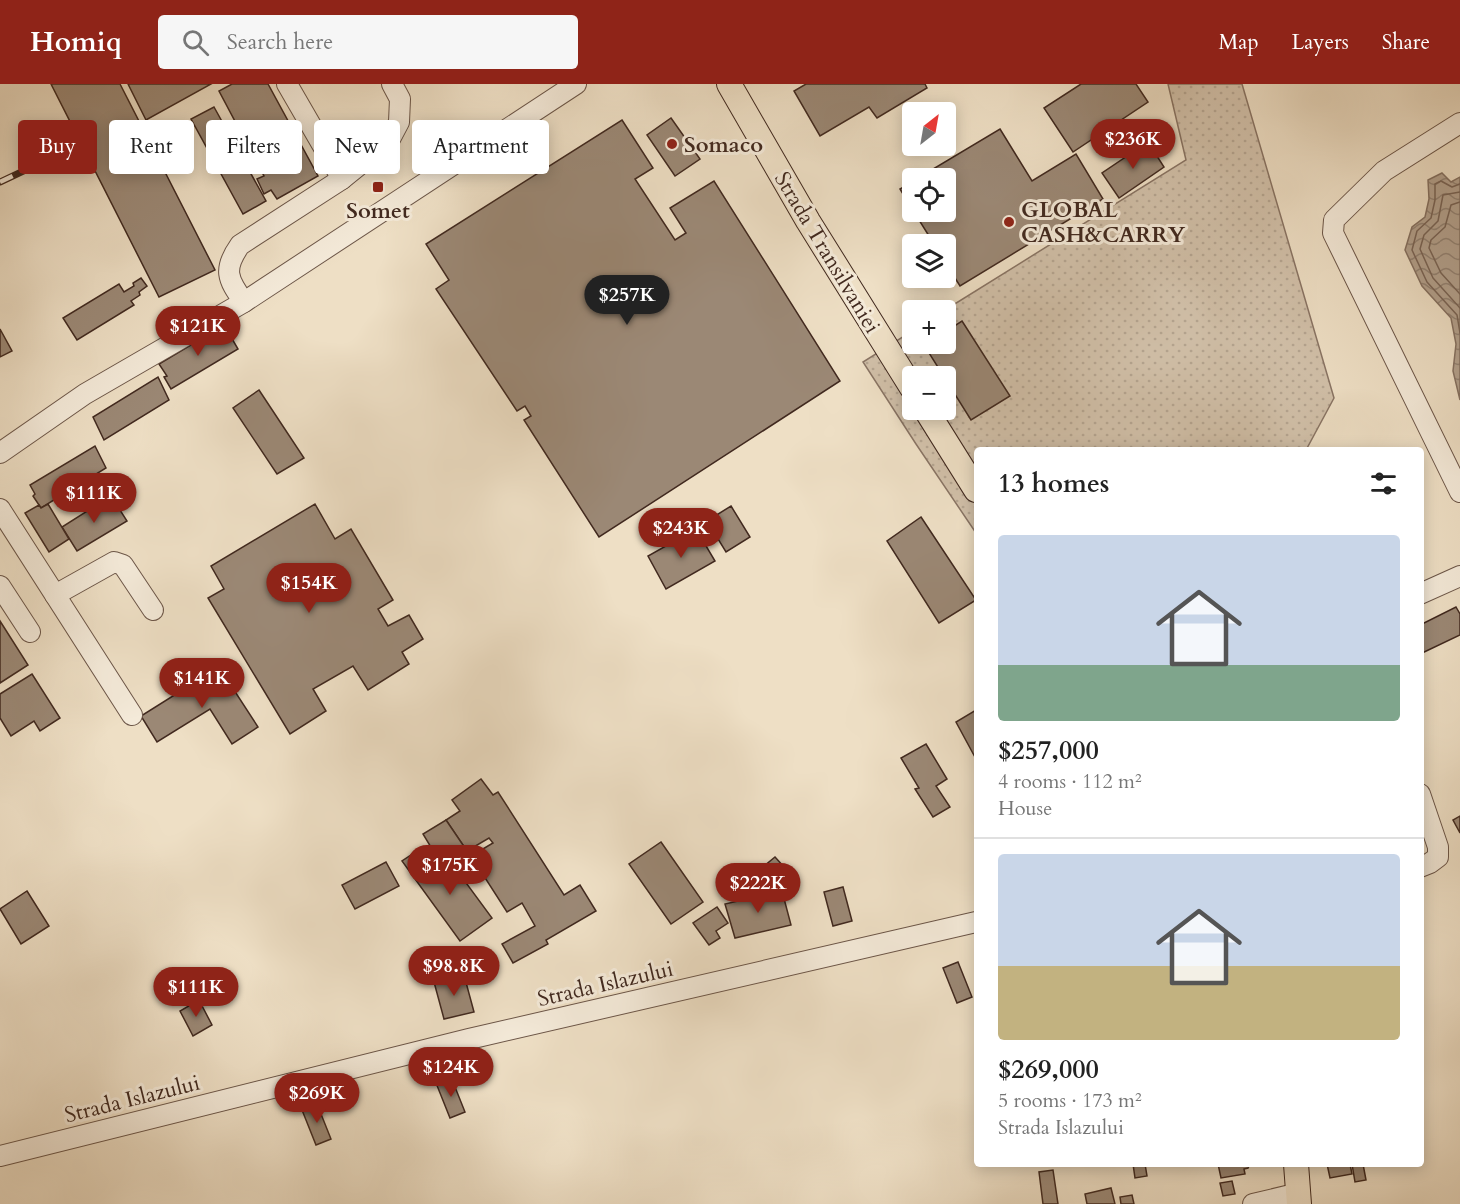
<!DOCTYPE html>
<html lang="en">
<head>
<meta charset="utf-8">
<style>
	:root { --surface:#fff; --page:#f6f6f6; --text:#222; --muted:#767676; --line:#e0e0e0; --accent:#8f2418 }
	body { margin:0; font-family:Cardo,serif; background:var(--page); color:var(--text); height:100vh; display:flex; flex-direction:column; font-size:22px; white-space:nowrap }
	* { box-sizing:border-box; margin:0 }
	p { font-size:20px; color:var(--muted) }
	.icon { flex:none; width:33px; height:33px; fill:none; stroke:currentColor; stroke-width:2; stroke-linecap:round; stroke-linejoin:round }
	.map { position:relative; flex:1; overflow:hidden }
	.details { position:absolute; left:974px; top:363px; width:450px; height:720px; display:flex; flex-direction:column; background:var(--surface); border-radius:6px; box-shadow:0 3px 15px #0003 }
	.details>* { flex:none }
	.banner { position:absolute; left:18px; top:36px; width:570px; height:54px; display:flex; gap:12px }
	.needle { width:39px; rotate:31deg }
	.controls { position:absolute; left:902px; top:18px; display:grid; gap:12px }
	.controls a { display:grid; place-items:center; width:54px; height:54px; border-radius:6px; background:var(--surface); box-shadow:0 3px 15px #0003; font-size:30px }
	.price { position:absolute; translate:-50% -51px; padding:0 14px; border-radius:21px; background:var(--accent); color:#fff; font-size:20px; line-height:39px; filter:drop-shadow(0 2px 3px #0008) }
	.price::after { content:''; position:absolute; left:50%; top:36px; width:18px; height:14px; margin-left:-9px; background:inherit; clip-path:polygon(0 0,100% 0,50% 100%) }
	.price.current { background:#222; color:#fff }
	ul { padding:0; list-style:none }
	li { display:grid; align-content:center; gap:12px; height:318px; padding:0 24px }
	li+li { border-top:2px solid var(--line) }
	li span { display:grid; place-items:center; height:186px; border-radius:6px; color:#555 }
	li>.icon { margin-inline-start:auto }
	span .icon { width:108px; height:108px; fill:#fffc; stroke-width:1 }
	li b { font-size:26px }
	h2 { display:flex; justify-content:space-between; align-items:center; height:72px; padding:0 24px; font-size:26px }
	.pill { padding:0 21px; border-radius:6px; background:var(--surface); box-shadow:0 3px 15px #0003; font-size:21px; line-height:54px }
	.pill.current { background:var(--accent); color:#fff }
	header { display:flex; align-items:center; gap:36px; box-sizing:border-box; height:84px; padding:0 30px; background:var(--accent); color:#fff }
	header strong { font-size:28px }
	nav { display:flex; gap:33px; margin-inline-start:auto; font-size:21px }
	.search { width:420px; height:54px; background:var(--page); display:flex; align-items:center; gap:15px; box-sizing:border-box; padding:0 21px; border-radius:6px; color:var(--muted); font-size:22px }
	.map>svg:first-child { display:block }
	.grass { fill:url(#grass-dots); stroke:#897464; stroke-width:1.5; fill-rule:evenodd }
	.water { fill:url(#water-waves); stroke:#857161; stroke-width:1.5 }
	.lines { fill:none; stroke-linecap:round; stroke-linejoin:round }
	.shore { stroke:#7a6556; stroke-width:1.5 }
	.building { fill:#9b8875; stroke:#41291f; stroke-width:1.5 }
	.minor-casing { stroke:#6c5648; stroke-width:22 }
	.major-casing { stroke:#41291f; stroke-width:26 }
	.minor { stroke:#f4ead9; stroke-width:20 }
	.major { stroke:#eedfc5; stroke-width:24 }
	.rail-casing { stroke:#41291f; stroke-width:7 }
	.rail { stroke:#f4ead9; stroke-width:4.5; stroke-dasharray:14; stroke-linecap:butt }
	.poi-dot { fill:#8f2418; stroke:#f4ead9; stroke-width:2 }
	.labels { text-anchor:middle; stroke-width:6; stroke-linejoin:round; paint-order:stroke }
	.poi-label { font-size:22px; font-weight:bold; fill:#41291f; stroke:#f4ead9; text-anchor:start }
	.street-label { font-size:22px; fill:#41291f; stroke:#f4ead9 }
</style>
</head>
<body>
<header>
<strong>Homiq</strong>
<div class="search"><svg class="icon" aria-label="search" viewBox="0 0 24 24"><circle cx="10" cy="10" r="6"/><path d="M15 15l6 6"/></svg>Search here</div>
<nav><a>Map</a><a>Layers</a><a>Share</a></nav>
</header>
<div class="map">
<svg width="1460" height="1120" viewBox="0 0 1460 1120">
	<defs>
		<pattern id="grass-dots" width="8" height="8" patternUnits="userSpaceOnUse" patternTransform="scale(1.5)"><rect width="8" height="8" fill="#d1c0a9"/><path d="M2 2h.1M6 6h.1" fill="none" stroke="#b5a591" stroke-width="1.8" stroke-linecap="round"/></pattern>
		<pattern id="water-waves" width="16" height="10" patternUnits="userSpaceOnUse" patternTransform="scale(1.5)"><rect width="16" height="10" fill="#b3a18d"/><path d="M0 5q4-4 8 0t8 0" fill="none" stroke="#938373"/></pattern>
	</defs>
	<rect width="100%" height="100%" fill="#eedfc5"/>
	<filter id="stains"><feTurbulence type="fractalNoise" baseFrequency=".00333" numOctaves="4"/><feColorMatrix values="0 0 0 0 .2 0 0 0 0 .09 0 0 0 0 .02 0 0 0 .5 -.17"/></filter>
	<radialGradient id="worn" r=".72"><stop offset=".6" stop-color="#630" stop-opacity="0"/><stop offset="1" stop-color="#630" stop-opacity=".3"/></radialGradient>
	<path class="grass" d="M1168 0H1242L1334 314 1306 366H976V449L916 360 863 278 912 247V260H945V226L1186 76ZM912 292H945V326H912Z"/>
	<polygon class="water" points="1442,89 1451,98 1460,93 1460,316 1453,287 1456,260 1451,234 1422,202 1405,166 1412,143 1425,133 1429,115 1428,96"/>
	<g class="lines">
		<g class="shore">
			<polyline points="1460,100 1452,103 1441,97 1435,100 1435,116 1431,134 1417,147 1412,166 1427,198 1457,231 1460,249"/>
			<polyline points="1460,108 1443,111 1438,137 1424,151 1420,165 1433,194 1460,224"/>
			<polyline points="1460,118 1451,121 1445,143 1431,156 1429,164 1441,189 1460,210"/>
		</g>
	</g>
	<g class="building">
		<polygon points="51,0 120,0 215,186 159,213"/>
		<polygon points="128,0 211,0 146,36"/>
		<polygon points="232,0 268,0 318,92 277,115 271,106 264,110 257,95 264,92 219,7"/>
		<polygon points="806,0 925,0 927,4 877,34 869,23 820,52 794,7"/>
		<polygon points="1081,0 1136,0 1148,18 1073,68 1044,24"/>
		<polygon points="214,23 266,117 243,130 191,35"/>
		<polygon points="671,34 700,75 675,92 647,51"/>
		<polygon points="622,36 653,84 635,95 675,156 686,149 670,124 714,97 840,297 599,453 524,336 531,332 525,322 517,327 436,205 449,196 426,160"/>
		<polygon points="1000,45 1032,97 1076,70 1103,115 960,202 945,178 945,160 934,160 914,128 945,128 945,94 918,94"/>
		<polygon points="1148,58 1164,83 1119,114 1102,89"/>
		<polygon points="912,98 912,125 900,105"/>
		<polygon points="141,194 147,202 139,208 140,211 131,217 134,221 77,256 63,234 119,200 124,208 134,202 133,199"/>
		<polygon points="962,237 1010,312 971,336 924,261 927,260 945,260 945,248"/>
		<polygon points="224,241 238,265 171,305 164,293 167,292 159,280"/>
		<polygon points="0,245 12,267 0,273"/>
		<polygon points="158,293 169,316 104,356 93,333"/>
		<polygon points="259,306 304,374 277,390 233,324"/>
		<polygon points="95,362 106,384 41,424 33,412 35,410 30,401"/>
		<polygon points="111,412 127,437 77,467 62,443"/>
		<polygon points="48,420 69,455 49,468 25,429 39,421 41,424"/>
		<polygon points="315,420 335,455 351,445 393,516 378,525 388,542 409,531 423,555 402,568 409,580 368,606 353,582 313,605 326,627 290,650 208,514 224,505 211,482"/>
		<polygon points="731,422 750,453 726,468 707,437"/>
		<polygon points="921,433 976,516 939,539 887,457"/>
		<polygon points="696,445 715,477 666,505 648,472"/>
		<polygon points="1456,523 1460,530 1460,551 1420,570 1420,541"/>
		<polygon points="0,537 28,581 0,599"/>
		<polygon points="219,583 258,643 232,660 210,625 157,658 141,632"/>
		<polygon points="32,590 60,634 40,647 34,637 11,652 0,634 0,610"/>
		<polygon points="976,626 976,675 956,638"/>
		<polygon points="926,660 947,695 936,702 950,723 933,733 915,705 919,704 901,674"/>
		<polygon points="481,695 493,711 498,708 564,811 580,801 596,827 546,856 548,860 513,879 502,860 535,842 522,819 507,828 471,772 493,759 489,754 467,767 446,736 460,727 452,716"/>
		<polygon points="1460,732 1460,749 1453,736"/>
		<polygon points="446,736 465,764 441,780 423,750"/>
		<polygon points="661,758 703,818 671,840 629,780"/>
		<polygon points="414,769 424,783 434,776 440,784 450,777 492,834 460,857 402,777"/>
		<polygon points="775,773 784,783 749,811 741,801"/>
		<polygon points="386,778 399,802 355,825 342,801"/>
		<polygon points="843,803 852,837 833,842 824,808"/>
		<polygon points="27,807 49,842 21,860 0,825"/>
		<polygon points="782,807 791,841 735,854 725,820"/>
		<polygon points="717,823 728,839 716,847 720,854 709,861 693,839"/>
		<polygon points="958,878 972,913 957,919 943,884"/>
		<polygon points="464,891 474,928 444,935 434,898"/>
		<polygon points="199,916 212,941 193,952 180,927"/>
		<polygon points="451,993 465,1028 450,1034 436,999"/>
		<polygon points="317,1020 331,1055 316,1061 302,1026"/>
		<polygon points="1133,1080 1145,1080 1147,1092 1135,1094"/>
		<polygon points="1218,1080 1250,1080 1248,1084 1244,1085 1245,1090 1221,1094"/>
		<polygon points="1327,1080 1350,1080 1352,1090 1330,1094"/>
		<polygon points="1352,1080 1363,1080 1366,1096 1355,1098"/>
		<polygon points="1053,1086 1058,1120 1043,1120 1039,1088"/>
		<polygon points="1232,1097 1235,1110 1223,1112 1220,1099"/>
		<polygon points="1111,1104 1115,1120 1087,1120 1085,1110"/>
		<polygon points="1132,1111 1134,1120 1121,1120 1120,1113"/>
	</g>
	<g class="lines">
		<defs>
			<g id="minor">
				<polyline points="287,0 342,95"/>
				<polyline points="1460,39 1384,87 1334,136 1333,149 1460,408"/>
				<path d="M244 218C227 195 223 185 240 161L342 95 389 57 399 38 400 15 392 0"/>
				<polyline points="0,369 85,310 244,218 576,0"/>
				<polyline points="0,425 132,631"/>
				<polyline points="0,502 30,548"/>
				<polyline points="1420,510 1460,492"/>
				<polyline points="55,511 114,478 123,481 153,526"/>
				<polyline points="1420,710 1438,763 1438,773 1430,779 1420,783"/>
				<polyline points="0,1072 469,955 976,838"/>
				<polyline points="1253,1120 1299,1109"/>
			</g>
			<g id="major">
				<polyline points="729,0 808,137 912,304"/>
				<polyline points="926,326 976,406"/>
				<polyline points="1296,1080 1299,1120"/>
			</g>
		</defs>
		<use href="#minor" class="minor-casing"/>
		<use href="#major" class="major-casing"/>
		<use href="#minor" class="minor"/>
		<use href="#major" class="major"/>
		<defs>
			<polyline id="rail" points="0,98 76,62"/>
		</defs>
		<use href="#rail" class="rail-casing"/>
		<use href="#rail" class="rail"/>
	</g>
	<g class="poi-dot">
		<circle cx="672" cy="60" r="6"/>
		<rect x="372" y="97" width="12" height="12" rx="3"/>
		<circle cx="1009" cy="138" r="6"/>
	</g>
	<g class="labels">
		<g class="poi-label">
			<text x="684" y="68">Somaco</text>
			<text x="1021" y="133">GLOBAL<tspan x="1021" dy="25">CASH&amp;CARRY</tspan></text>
			<text x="378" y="134" text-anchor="middle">Somet</text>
		</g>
		<g class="street-label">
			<text transform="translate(828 168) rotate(59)" y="8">Strada Transilvaniei</text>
			<text transform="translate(605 899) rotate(-13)" y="8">Strada Islazului</text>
			<text transform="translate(132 1014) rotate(-14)" y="8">Strada Islazului</text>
		</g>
	</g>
	<rect width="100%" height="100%" filter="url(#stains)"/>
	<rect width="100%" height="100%" fill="url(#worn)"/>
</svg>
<div class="controls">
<a><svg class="needle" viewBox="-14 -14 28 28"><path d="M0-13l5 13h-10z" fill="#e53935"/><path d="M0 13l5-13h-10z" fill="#767676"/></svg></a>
<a><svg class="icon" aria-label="locate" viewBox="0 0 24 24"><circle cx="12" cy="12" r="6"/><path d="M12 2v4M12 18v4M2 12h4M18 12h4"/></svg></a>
<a><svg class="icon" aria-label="layers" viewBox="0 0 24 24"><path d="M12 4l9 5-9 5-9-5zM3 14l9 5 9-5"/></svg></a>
<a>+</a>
<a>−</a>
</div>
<b class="price" style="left:1133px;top:86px">$236K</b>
<b class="price current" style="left:627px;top:242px">$257K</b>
<b class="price" style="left:198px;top:273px">$121K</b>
<b class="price" style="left:94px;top:440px">$111K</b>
<b class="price" style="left:681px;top:475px">$243K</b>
<b class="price" style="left:309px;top:530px">$154K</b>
<b class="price" style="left:202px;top:625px">$141K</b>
<b class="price" style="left:450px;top:812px">$175K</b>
<b class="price" style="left:758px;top:830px">$222K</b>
<b class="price" style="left:454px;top:913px">$98.8K</b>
<b class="price" style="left:196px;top:934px">$111K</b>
<b class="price" style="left:451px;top:1014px">$124K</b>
<b class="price" style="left:317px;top:1040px">$269K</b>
<div class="banner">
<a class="pill current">Buy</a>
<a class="pill">Rent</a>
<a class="pill">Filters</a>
<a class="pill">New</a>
<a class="pill">Apartment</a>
</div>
<section class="details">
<h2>13 homes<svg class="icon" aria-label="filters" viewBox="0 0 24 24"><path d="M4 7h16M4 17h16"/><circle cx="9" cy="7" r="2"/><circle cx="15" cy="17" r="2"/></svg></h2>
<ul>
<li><span style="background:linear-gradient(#c9d6e8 70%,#7fa58c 0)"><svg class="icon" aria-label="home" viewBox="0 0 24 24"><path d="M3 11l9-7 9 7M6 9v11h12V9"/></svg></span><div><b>$257,000</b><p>4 rooms · 112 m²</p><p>House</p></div></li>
<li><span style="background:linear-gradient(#c9d6e8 60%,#c2b280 0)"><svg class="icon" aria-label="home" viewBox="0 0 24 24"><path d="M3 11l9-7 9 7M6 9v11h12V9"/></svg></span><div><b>$269,000</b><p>5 rooms · 173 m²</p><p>Strada Islazului</p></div></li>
</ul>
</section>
</div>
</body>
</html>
